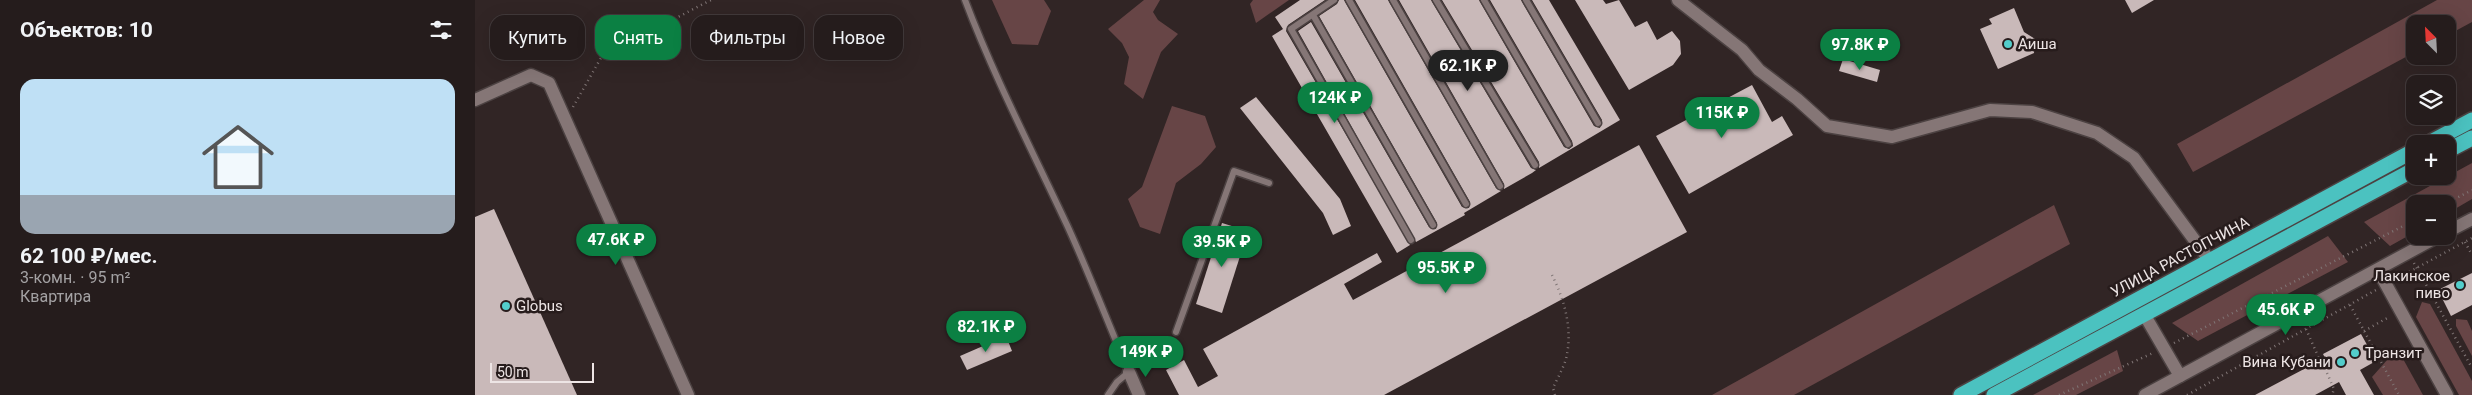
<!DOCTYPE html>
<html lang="ru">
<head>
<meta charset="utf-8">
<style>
	:root { --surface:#251c1c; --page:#2d2525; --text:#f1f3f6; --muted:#a3a1a3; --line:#423a3b; --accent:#0b8043 }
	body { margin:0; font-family:Roboto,sans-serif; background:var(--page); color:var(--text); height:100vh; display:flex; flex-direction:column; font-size:19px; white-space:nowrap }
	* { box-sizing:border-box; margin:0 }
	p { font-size:16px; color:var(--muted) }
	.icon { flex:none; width:28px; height:28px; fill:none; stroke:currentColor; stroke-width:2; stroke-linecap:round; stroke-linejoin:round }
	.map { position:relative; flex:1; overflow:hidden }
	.side { display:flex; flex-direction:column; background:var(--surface); width:475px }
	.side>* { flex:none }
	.banner { position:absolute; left:15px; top:15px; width:475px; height:45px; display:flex; gap:10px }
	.needle { width:32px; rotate:336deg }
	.tools { position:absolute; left:1931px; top:15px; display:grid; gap:10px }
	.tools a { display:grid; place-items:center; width:50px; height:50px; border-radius:10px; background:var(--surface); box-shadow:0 5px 20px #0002,0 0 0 1px var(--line); font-size:25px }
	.scale { position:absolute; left:15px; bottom:12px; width:104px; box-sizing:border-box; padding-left:5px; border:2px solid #ede5e5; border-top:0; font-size:14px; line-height:18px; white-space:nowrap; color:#ede5e5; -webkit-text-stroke:4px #271c1c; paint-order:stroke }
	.price { position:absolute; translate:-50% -42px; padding:0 11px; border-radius:18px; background:var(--accent); color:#fff; font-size:16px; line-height:32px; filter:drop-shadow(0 1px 2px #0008) }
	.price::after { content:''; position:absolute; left:50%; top:30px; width:15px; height:11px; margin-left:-8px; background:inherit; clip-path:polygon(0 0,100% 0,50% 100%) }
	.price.current { background:#222; color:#fff }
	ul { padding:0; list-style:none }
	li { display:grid; align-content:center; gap:10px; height:265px; padding:0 20px }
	li span { display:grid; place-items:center; height:155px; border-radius:15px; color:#555 }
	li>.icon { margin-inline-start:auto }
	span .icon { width:90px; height:90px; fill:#fffc; stroke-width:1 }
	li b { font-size:21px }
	h2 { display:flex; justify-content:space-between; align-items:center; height:60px; padding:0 20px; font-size:21px }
	.chip { padding:0 18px; border-radius:15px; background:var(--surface); box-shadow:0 5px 20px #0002,0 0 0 1px var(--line); font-size:18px; line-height:45px }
	.chip.current { background:var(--accent); color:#fff }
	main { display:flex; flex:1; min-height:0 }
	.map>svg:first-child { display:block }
	.green { fill:#674546 }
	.building { fill:#c9b9b9 }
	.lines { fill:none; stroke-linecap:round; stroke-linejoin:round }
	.lane-casing { stroke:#4c4242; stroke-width:9 }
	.street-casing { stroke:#4c4242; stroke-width:15 }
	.highway-casing { stroke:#4c4242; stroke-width:18 }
	.path { stroke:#807676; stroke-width:2.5; stroke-dasharray:1 4; stroke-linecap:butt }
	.lane { stroke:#857676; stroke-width:6 }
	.street { stroke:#857676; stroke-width:12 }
	.highway { stroke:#4bc2c0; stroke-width:15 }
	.poi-dot { fill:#53cdcb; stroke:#271c1c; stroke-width:2 }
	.labels { text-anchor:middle; stroke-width:5; stroke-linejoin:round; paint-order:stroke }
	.poi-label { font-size:15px; fill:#ede5e5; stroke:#271c1c; text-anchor:start }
	.street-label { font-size:15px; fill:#ede5e5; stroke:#271c1c }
</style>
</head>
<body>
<main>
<section class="side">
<h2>Объектов: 10<svg class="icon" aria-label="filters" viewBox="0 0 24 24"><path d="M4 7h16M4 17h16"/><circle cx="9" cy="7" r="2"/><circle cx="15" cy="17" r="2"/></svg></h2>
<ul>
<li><span style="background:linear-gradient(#bfe0f5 75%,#9aa5b1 0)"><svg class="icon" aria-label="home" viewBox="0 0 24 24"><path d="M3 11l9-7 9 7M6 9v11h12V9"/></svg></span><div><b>62 100 ₽/мес.</b><p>3-комн. · 95 m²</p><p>Квартира</p></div></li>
</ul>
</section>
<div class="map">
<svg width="1997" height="395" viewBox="0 0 1997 395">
	<rect width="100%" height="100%" fill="#312525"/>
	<g class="green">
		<polygon points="517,0 569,0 576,11 563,45 537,44"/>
		<polygon points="669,0 685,0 678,12 683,20 703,34 686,52 668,99 649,84 654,57 647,43 633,29"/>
		<polygon points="778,0 814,0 781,23 775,4"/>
		<polygon points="1962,0 1997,0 1997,22 1973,35 1972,24 1940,24 1940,52 1718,172 1702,144"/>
		<polygon points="697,106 730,116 741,147 726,164 701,183 685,234 665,227 653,199 667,187"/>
		<polygon points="1997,163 1997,199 1973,213 1972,204 1940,204 1940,232 1915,246 1889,222"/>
		<polygon points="1579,205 1595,244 1319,395 1237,395"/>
		<polygon points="1853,236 1873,262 1723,341 1697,323"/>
		<polygon points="1947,302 1955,304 1997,381 1997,395 1984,395 1941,317"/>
		<polygon points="1981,319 1992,320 1997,331 1997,356 1981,326"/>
		<polygon points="1642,350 1648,371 1601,395 1558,395"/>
		<polygon points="1927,357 1948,395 1908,395 1897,377 1913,359"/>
	</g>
	<g class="building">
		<polygon points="825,0 850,0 813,25 811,31 935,245 922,253 797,36 808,29 800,17"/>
		<polygon points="864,0 869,0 987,207 994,208 995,202 880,0 913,0 1021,188 1026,191 989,213 990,215 941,242 823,31 836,22 954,227 961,229 962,223 844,16 862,4"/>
		<polygon points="924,0 956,0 1056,168 1061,170 1057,173 1029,189 1029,184"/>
		<polygon points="967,0 1004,0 1089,147 1094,149 1098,146 1097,141 1015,0 1046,0 1119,126 1125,128 1127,120 1057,0 1074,0 1145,120 1064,168 1064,162"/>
		<polygon points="1100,0 1128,0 1131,4 1144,0 1160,27 1172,21 1182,40 1197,31 1205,41 1206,54 1198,65 1154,90"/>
		<polygon points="1650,0 1679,0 1657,13"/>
		<polygon points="1539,8 1549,32 1560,39 1559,53 1523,69 1505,29 1517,24 1514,19"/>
		<polygon points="1405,40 1420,44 1416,59 1401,55"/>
		<polygon points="1368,59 1405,70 1402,82 1364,71"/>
		<polygon points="1277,85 1297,122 1307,116 1318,135 1214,194 1181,136"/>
		<polygon points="781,97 865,199 876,226 858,235 848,213 765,108"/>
		<polygon points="1164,145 1212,232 909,395 704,395 691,370 709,360 723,387 743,376 728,349 902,253 907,262 869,284 878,300"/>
		<polygon points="19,209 102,395 0,395 0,217"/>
		<polygon points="747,223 773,231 747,313 721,304"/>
		<polygon points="1997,273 1997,305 1976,316 1963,290"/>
		<polygon points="1886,334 1901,361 1885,370 1899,395 1871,395 1864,382 1840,395 1780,395 1850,358 1848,354"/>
		<polygon points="531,336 537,351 492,370 485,356"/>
	</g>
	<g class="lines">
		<defs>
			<g id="lane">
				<path d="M490 0C519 77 557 150 592 225 614 273 633 323 654 372L642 382 633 395"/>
				<polyline points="859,0 816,29 936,240"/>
				<polyline points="874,0 991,204"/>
				<polyline points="918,0 1025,186"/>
				<polyline points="961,0 1060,165"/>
				<polyline points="1009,0 1093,144"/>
				<polyline points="1051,0 1123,123"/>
				<polyline points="838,15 958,225"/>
				<polyline points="701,332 759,171 794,183"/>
			</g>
			<g id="street">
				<polyline points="1203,0 1267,50 1284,70 1322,99 1352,126 1417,137 1515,110 1557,112 1622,133 1659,158 1735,261"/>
				<polyline points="0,100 56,75 74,83 213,395"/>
				<polyline points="1972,232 1997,219"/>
				<polyline points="1903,270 1972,395"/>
				<polyline points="1669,314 1705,376"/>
				<polyline points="654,372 664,395"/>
				<polyline points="1670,395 1964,236"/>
			</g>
			<g id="highway">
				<polyline points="1952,144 1997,120"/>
				<polyline points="1972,151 1997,138"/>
				<polyline points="1486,395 1940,150"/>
				<polyline points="1519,395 1940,169"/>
			</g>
		</defs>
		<use href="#lane" class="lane-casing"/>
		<use href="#street" class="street-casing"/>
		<use href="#highway" class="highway-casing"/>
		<g class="path">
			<polyline points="98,107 127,56 236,0"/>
			<polyline points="1970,204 1997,190"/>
			<polyline points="1990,242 1997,255"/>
			<polyline points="1939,263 1997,368"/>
			<path d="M1077 275C1090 301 1098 330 1091 359 1088 369 1082 379 1078 388L1080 395"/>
			<polyline points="1921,279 1997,238"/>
			<polyline points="1875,305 1924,395"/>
			<polyline points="1772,308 1793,313"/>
			<polyline points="1831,329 1846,363"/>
			<polyline points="1889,331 1914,317"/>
			<polyline points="1699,343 1940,220"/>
			<polyline points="1852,373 1859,389 1857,395"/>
			<polyline points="1584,395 1678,353"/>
			<polyline points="1712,395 1901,290"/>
		</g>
		<use href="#lane" class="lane"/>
		<use href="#street" class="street"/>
		<use href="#highway" class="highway"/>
	</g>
	<g class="poi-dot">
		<circle cx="1533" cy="44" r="5"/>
		<circle cx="1985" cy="285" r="5"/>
		<circle cx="31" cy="306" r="5"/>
		<circle cx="1880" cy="353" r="5"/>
		<circle cx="1866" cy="362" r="5"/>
	</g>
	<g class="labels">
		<g class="poi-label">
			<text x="1543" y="49">Аиша</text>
			<text x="1975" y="281" text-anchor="end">Лакинское<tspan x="1975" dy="17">пиво</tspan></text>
			<text x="41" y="311">Globus</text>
			<text x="1890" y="358">Транзит</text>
			<text x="1856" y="367" text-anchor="end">Вина Кубани</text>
		</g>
		<g class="street-label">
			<text transform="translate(1705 257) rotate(-28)" y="5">УЛИЦА РАСТОПЧИНА</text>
		</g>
	</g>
</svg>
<div class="tools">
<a><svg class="needle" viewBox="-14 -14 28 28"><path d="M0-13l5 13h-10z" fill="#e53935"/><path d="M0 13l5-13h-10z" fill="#a3a1a3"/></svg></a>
<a><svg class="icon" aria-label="layers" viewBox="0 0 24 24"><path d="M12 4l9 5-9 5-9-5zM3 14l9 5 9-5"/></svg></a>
<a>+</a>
<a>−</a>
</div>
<div class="scale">50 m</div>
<b class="price" style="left:1385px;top:71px">97.8K ₽</b>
<b class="price current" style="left:993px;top:92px">62.1K ₽</b>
<b class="price" style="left:860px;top:124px">124K ₽</b>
<b class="price" style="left:1247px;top:139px">115K ₽</b>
<b class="price" style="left:141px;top:266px">47.6K ₽</b>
<b class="price" style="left:747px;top:268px">39.5K ₽</b>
<b class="price" style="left:971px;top:294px">95.5K ₽</b>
<b class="price" style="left:1811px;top:336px">45.6K ₽</b>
<b class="price" style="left:511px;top:353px">82.1K ₽</b>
<b class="price" style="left:671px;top:378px">149K ₽</b>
<div class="banner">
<a class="chip">Купить</a>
<a class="chip current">Снять</a>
<a class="chip">Фильтры</a>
<a class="chip">Новое</a>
</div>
</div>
</main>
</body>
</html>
